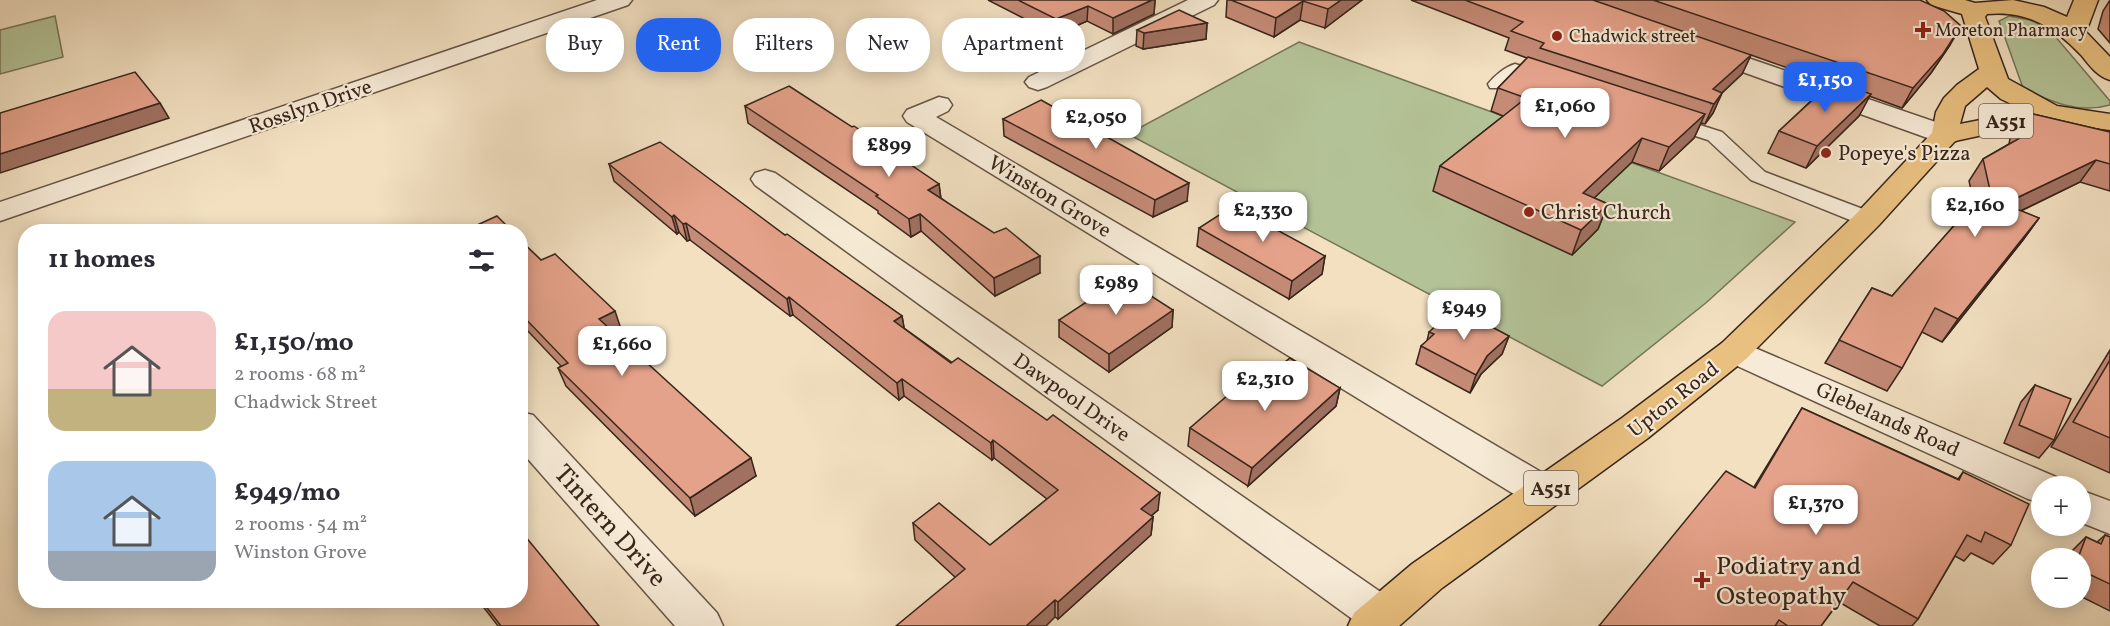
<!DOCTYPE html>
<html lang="en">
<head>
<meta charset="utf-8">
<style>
	:root { --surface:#fff; --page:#f2f2f3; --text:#2b2b33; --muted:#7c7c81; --accent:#2563eb }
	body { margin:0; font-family:Vollkorn,serif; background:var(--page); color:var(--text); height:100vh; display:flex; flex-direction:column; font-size:22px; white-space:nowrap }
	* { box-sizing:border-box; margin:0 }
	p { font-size:20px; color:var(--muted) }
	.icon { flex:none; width:33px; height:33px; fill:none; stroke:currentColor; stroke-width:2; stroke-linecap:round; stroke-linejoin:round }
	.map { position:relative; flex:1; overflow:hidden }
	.drawer { position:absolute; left:18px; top:224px; width:510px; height:384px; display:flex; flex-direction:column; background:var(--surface); border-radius:24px; box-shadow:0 3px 15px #0003 }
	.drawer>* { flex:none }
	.banner { position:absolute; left:546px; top:18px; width:570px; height:54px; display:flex; gap:12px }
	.fabs { position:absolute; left:2031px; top:476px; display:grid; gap:12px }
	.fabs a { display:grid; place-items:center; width:60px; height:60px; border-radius:50%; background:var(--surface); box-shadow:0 3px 15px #0003; font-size:30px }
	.price { position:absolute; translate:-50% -51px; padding:0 14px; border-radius:12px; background:#fff; color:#222; font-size:20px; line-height:39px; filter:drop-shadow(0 2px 3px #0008) }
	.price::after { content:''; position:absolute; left:50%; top:36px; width:18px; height:14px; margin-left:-9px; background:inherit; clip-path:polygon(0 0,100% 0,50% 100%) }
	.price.on { background:var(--accent); color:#fff }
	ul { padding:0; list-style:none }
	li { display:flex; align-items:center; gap:18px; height:150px; padding:0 30px }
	li span { display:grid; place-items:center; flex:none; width:168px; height:120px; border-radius:18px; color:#555 }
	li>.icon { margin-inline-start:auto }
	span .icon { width:72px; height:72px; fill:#fffc; stroke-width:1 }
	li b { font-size:26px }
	h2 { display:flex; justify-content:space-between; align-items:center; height:72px; padding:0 30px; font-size:26px }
	.pill { padding:0 21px; border-radius:24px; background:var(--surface); box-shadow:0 3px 15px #0003; font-size:21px; line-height:54px }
	.pill.on { background:var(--accent); color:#fff }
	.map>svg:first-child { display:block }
	.green { fill:#b4c397; stroke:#767459; stroke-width:1.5 }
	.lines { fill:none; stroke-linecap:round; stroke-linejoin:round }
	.lane-casing { stroke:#665444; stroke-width:3 }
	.street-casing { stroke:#665444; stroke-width:3 }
	.primary-casing { stroke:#38251b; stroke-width:3 }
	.lane { fill:#f7ebd7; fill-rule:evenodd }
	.street { fill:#f7ebd7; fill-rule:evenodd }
	.primary { fill:#e9c080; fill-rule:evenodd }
	.wall { fill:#c58b77; stroke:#38251b; stroke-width:1.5 }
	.shaded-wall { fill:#a07161; stroke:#38251b; stroke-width:1.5 }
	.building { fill:#e5a28a; stroke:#38251b; stroke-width:1.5 }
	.poi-dot { fill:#8f2418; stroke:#f7ebd7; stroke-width:2 }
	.labels { text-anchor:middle; stroke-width:4.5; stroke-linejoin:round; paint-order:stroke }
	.far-poi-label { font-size:18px; fill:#38251b; stroke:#f7ebd7; text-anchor:start }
	.shield { fill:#f7ebd7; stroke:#716053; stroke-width:1.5 }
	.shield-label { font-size:20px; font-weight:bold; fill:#38251b }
	.street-label { font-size:21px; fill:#38251b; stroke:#f7ebd7 }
	.poi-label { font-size:21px; fill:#38251b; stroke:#f7ebd7; text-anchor:start }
	.near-street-label { font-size:26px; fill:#38251b; stroke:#f7ebd7 }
	.near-poi-label { font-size:26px; fill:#38251b; stroke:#f7ebd7; text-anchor:start }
</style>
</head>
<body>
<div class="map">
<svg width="2110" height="626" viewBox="0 0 2110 626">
	<rect width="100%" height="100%" fill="#f2e0c1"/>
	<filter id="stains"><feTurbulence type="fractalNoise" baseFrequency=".00333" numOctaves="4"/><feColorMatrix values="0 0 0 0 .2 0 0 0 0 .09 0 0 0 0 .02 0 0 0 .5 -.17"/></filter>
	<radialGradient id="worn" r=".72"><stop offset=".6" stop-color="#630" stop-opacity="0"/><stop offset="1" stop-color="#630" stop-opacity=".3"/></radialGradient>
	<g class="green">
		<polygon points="55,16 63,57 0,74 0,30"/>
		<path d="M2009 16 2030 20 2049 29 2110 101V105C2079 114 2051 102 2023 88L1999 21Z"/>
		<polygon points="1299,42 1795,222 1707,302 1602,386 1128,134"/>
	</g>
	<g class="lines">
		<defs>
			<g id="lane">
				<path d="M1515 64 1554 76 1556 80 1547 86 1518 77 1504 88H1490L1488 84C1494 76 1505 67 1515 64Z"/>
				<polygon points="1665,114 1722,132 1765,172 1876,214 1879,219 1876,224 1860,224 1751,180 1708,140 1658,124 1655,120"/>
			</g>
			<g id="street">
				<polygon points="597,0 632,0 628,5 0,221 0,202"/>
				<polygon points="1188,0 1218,0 1214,5 1047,87 1038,90 1029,87 1025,82 1029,77"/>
				<polygon points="1704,43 1956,129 1960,135 1956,141 1946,143 1936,141 1695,55 1692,50 1695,45"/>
				<polygon points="939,97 948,99 952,105 948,111 936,117 1558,482 1563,493 1558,504 1544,508 1530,504 907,122 903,116 907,110"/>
				<polygon points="765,170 775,173 1395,602 1401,615 1396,626 1362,626 755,185 751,179 755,173"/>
				<polygon points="1734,339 2056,477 2060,486 2042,486 2042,503 2028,499 1722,359 1717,351 1722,343"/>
				<polygon points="520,412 533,415 717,613 723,626 675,626 520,450"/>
				<polygon points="2080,490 2110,501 2110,534 2080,522"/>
			</g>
			<path id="primary" d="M1927 0H1965L1975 3 2013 0 2044 7 2067 17 2074 0H2098L2086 32 2110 57V80C2097 76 2090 66 2082 56 2055 27 2027 10 1987 14L1985 17 2008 79 2057 106 2110 114V130L2072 125 2020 127 1955 141 1879 225 1746 359 1648 438 1442 588 1399 626H1348L1354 613 1412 564 1622 418 1722 343 1857 213 1932 133 1936 112 1944 98 1957 85 1979 69 1962 14 1931 5ZM1987 87 2001 99 2026 111 1960 124 1965 106Z"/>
		</defs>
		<use href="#lane" class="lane-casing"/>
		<use href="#street" class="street-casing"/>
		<use href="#primary" class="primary-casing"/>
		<use href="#lane" class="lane"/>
		<use href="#street" class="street"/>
		<use href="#primary" class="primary"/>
	</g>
	<g class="wall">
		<polygon points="988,0 1155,0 1154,14 1113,34 1087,21 1056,35"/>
		<polygon points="1227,0 1362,0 1325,28 1300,20 1274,37 1226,17"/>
		<polygon points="1411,0 1593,0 1596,1 1596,0 1920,0 1950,45 1931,73 1902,108 1869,96 1859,116 1806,168 1768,153 1779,131 1830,83 1751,55 1742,74 1722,93 1713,113 1705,124 1701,123 1694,138 1659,171 1632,162 1594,198 1608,204 1598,229 1572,255 1433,191 1440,166 1503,116 1491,111 1498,88 1527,58 1505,50 1509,38"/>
		<polygon points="2110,0 2110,43 2098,29 2103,11"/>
		<polygon points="1207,23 1206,39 1143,49 1136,46 1137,30"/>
		<polygon points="745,106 939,184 941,198 1040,273 995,296 921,231 911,237 878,213 878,211 748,123"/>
		<polygon points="2025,112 2110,132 2110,191 2080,182 2021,211 2039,218 2023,240 1942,342 1922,332 1902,368 1887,391 1825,363 1872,288 1892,296 1974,203 1969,181 1983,159 2009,144 2011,133"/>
		<polygon points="1003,119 1187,201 1153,217 1004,136"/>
		<polygon points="609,164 785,235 902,316 904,328 1158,510 1151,516 1153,517 1151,535 1058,619 1055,617 955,577 915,540 913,523 990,545 1047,499 994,458 992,460 904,396 899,400 793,315 790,316 690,240 687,241 679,232 677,234 614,181"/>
		<polygon points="1199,228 1325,256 1322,274 1289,299 1197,246"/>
		<polygon points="520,240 541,260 621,329 613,333 756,476 695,516 566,386 558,368 561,366 525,328 522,330 520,328"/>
		<polygon points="1173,310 1172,327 1109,372 1059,337 1059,320"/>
		<polygon points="1429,332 1509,336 1502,354 1481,374 1470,393 1416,364 1421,346 1427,341"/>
		<polygon points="2110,350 2110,473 2051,447"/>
		<polygon points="2035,385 2054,440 2039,458 2004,443 2021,402"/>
		<polygon points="1340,388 1336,406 1248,486 1188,446 1190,428 1244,395"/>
		<polygon points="1802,408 1958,479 1963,472 2011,545 1993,564 1971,553 1964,561 1955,556 1918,619 1912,626 1880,626 1839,602 1821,626 1599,626 1754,487"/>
		<polygon points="2105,535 2110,537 2110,611 2080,596 2080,558 2068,558 2069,554 2086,537 2097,542"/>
		<polygon points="478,600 520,600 599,626 498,626"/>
	</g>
	<g class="shaded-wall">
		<polygon points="1152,0 1155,0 1154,14 1113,34 1113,18"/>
		<polygon points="1341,0 1362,0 1325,28 1328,9"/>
		<polygon points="1303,1 1300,20 1274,37 1276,18"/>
		<polygon points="1088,6 1087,21 1056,35 1056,19"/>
		<polygon points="1207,23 1206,39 1143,49 1144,33"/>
		<polygon points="1961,26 1950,45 1931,73 1902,108 1913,88"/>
		<polygon points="1751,55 1742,74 1711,103 1713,89"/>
		<polygon points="1722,93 1713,113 1705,124 1714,104"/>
		<polygon points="1871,94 1859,116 1806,168 1817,146"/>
		<polygon points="160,103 169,118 0,173 0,154"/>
		<polygon points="1705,114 1694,138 1659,171 1669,147"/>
		<polygon points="1642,138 1632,162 1573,218 1583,193"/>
		<polygon points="2096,160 2080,182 1989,226 2004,204"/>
		<polygon points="1189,183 1187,201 1153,217 1155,200"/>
		<polygon points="939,184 941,201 928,190"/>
		<polygon points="1608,204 1598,229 1572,255 1581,230"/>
		<polygon points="920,214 921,231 911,237 909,219"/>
		<polygon points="674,215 679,232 677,234 672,217"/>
		<polygon points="2039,218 2023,240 1942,342 1958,319"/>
		<polygon points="686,223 690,240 687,241 683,224"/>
		<polygon points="1040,256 1040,273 995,296 994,278"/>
		<polygon points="1325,256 1322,274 1289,299 1292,281"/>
		<polygon points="789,297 793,315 790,316 787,299"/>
		<polygon points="1173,310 1172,327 1109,372 1109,354"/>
		<polygon points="615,311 621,329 605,337 599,319"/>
		<polygon points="902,316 905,333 894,321"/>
		<polygon points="520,317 525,328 522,330 520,326"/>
		<polygon points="1509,336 1502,354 1481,374 1470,393 1476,375 1487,356"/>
		<polygon points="902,379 904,396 899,400 897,383"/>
		<polygon points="1340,388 1336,406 1248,486 1252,468"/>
		<polygon points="993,440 994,458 992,460 991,443"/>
		<polygon points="751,458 756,476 695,516 690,498"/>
		<polygon points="1160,493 1158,510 1139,526 1141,509"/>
		<polygon points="1153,517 1151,535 1058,619 1058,602"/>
		<polygon points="1055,600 1055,617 1046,626 1026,626"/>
	</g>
	<g class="building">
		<polygon points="1018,0 1152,0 1113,18 1088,6 1056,19"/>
		<polygon points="1231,0 1341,0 1328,9 1303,1 1276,18"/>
		<polygon points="1465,0 1593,0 1751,55 1713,89 1722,93 1714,104 1540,48 1544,43 1511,31 1523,22"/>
		<polygon points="1653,0 1920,0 1944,11 1961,26 1943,54 1913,88"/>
		<polygon points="1179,10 1207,23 1144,33 1137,30"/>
		<polygon points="1528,57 1705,114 1669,147 1642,138 1583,193 1608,204 1581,230 1440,166 1526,98 1498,88"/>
		<polygon points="135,72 160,103 0,154 0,113"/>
		<polygon points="1833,81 1871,94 1817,146 1779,131"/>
		<polygon points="789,86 852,127 854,126 939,184 928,190 994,233 1006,228 1040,256 994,278 920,214 909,219 876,196 878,195 745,106"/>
		<polygon points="1041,100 1189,183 1155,200 1003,119"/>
		<polygon points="2025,112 2110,132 2110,164 2096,160 2004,204 2039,218 1958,319 1935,308 1902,368 1839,340 1872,288 1892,296 1981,195 1992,199 1983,159 2020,138"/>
		<polygon points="660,142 785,235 787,234 902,316 894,321 951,363 958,358 1047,420 1053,415 1160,493 1141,509 1153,517 1058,602 1055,600 1026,626 896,626 965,569 913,523 939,503 990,545 1058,490 993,440 991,443 902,379 897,383 789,297 787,299 686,223 683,224 674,215 672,217 609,164"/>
		<polygon points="1233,206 1325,256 1292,281 1199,228"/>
		<polygon points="497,216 512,231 464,231"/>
		<polygon points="520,240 541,260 555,254 615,311 599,319 751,458 690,498 558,368 568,363 520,313"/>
		<polygon points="1123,278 1173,310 1109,354 1059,320"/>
		<polygon points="1456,308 1509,336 1487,356 1476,375 1421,346 1434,334 1429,332"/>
		<polygon points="1290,358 1340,388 1252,468 1190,428 1235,389 1244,395"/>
		<polygon points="2110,360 2110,438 2073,422"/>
		<polygon points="2035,385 2071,399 2054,440 2019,425"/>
		<polygon points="1802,408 1959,480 1963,472 2029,504 2011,545 1985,532 1981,542 1967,535 1918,619 1853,582 1821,626 1788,626 1779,620 1775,626 1599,626 1726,471 1755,488"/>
		<polygon points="520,530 599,626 501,626 481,600 520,600"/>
		<polygon points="2105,535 2110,537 2110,584 2080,570 2080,558 2078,558 2086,537 2101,544"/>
	</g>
	<g class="poi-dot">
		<path d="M1920 21h6v6h6v6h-6v6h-6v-6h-6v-6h6z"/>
		<circle cx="1557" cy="36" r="6"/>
		<circle cx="1826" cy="153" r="6"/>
		<circle cx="1529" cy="212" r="6"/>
		<path d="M1699 571h6v6h6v6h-6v6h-6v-6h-6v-6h6z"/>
	</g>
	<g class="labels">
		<g class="far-poi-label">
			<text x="1935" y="36">Moreton Pharmacy</text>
			<text x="1569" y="42">Chadwick street</text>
		</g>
		<g class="shield">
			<rect x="1979" y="104" width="54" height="34" rx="4.5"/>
			<rect x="1524" y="471" width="54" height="34" rx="4.5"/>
		</g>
		<g class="shield-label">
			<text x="2006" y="128">A551</text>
			<text x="1551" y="495">A551</text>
		</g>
		<g class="street-label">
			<text transform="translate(310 106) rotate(-19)" y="7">Rosslyn Drive</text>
			<text transform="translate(1050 196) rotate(31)" y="7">Winston Grove</text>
			<text transform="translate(1072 397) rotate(35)" y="7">Dawpool Drive</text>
			<text transform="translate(1673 399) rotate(-38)" y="7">Upton Road</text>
			<text transform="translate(1888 419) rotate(24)" y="7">Glebelands Road</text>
		</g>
		<g class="poi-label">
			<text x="1838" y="160">Popeye's Pizza</text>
			<text x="1541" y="219">Christ Church</text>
		</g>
		<g class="near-street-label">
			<text transform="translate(611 525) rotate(48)" y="9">Tintern Drive</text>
		</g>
		<g class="near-poi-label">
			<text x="1716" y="574">Podiatry and<tspan x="1716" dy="30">Osteopathy</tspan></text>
		</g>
	</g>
	<rect width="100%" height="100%" filter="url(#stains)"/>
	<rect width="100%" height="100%" fill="url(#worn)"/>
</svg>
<div class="fabs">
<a>+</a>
<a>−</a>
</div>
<b class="price on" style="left:1825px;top:113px">£1,150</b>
<b class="price" style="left:1565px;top:139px">£1,060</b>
<b class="price" style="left:1096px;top:150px">£2,050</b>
<b class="price" style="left:889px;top:178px">£899</b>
<b class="price" style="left:1975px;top:238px">£2,160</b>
<b class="price" style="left:1263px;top:243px">£2,330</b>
<b class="price" style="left:1116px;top:316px">£989</b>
<b class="price" style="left:1464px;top:341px">£949</b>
<b class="price" style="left:622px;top:377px">£1,660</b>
<b class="price" style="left:1265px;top:412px">£2,310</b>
<b class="price" style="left:1816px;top:536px">£1,370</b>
<div class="banner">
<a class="pill">Buy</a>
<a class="pill on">Rent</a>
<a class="pill">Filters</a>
<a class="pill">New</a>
<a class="pill">Apartment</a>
</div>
<section class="drawer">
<h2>11 homes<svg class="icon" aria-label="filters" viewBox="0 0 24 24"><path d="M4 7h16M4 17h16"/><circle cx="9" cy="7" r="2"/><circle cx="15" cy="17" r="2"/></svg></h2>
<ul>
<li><span style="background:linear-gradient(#f6c9c9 65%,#c2b280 0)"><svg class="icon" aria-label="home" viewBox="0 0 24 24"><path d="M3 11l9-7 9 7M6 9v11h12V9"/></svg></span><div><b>£1,150/mo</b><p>2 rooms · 68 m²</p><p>Chadwick Street</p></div></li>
<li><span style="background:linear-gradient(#a9c7e8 75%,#9aa5b1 0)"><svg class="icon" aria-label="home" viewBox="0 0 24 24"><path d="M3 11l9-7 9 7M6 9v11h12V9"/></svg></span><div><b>£949/mo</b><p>2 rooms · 54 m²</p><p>Winston Grove</p></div></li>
</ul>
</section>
</div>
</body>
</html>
